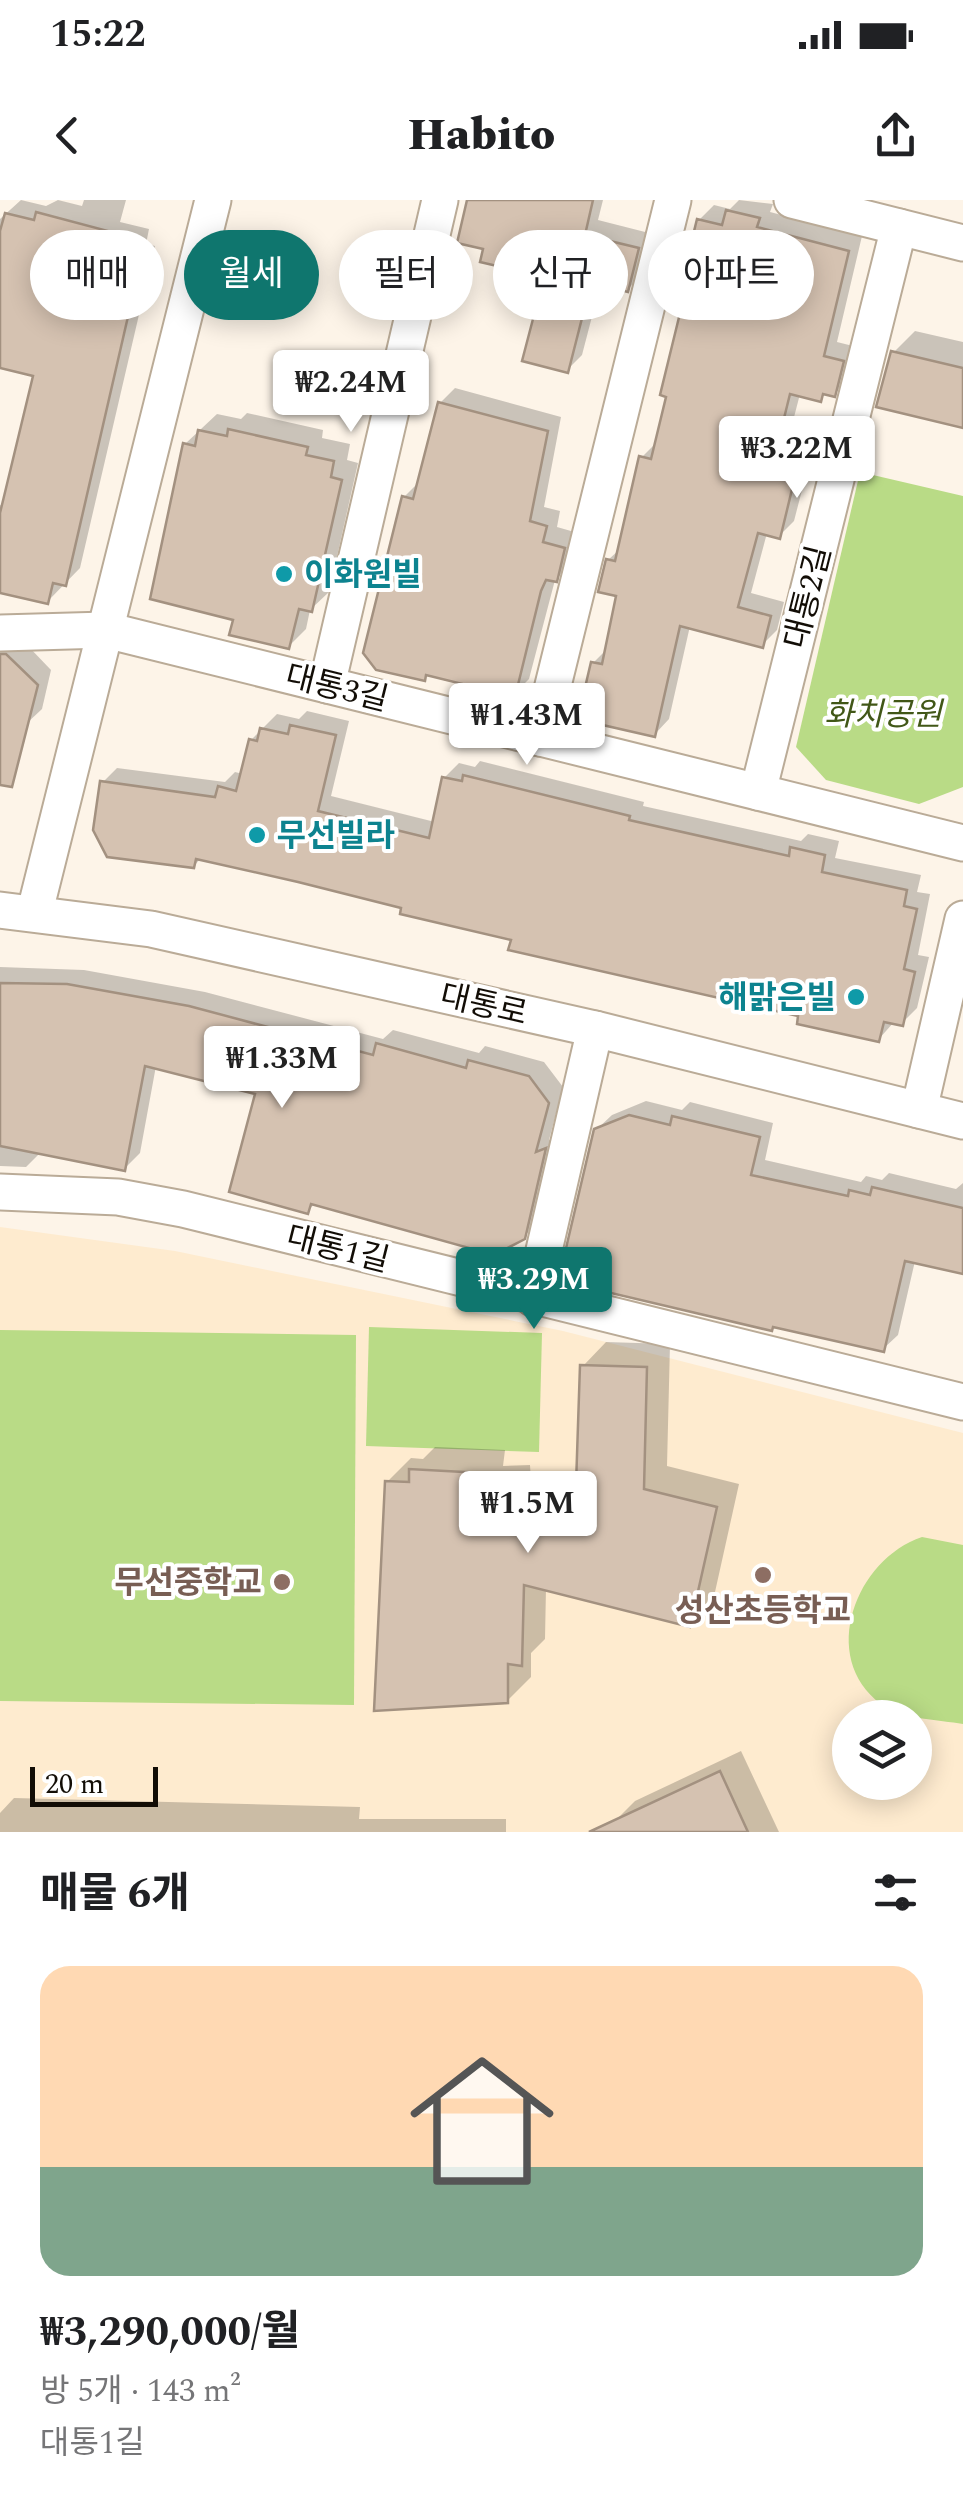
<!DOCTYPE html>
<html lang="ko">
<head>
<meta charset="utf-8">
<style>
	:root { --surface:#fff; --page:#f2f2f2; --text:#202124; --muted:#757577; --accent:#0f766e }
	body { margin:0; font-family:Spectral,"Noto Sans KR",serif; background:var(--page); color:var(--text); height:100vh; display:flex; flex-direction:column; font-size:38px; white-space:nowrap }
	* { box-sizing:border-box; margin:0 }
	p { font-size:32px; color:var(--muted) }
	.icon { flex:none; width:55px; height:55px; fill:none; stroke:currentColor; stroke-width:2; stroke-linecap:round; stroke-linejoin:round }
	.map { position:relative; height:1632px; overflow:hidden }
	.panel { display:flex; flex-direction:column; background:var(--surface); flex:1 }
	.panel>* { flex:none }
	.top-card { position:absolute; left:30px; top:30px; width:905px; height:90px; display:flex; gap:20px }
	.tools { position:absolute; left:832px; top:1500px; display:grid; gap:20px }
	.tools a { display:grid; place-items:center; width:100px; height:100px; border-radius:50%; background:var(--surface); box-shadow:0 5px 25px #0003; font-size:50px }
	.scale { position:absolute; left:30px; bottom:25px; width:128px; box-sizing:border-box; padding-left:10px; border:5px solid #120d06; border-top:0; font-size:28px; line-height:35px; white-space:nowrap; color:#120d06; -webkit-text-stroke:8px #fff; paint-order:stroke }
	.price { position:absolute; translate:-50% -85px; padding:0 22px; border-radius:10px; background:#fff; color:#222; font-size:32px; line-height:65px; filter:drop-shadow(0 2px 5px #0008) }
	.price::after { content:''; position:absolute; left:50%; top:60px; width:30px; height:22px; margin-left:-15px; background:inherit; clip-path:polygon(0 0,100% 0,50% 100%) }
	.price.current { background:var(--accent); color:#fff }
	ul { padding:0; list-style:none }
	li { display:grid; align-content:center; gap:20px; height:530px; padding:0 40px }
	li span { display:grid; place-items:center; height:310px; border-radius:30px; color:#555 }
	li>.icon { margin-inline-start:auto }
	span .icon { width:180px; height:180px; fill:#fffc; stroke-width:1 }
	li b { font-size:42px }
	h2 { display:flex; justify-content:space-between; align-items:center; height:120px; padding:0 40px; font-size:42px }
	.tag { padding:0 35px; border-radius:45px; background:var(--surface); box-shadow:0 5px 25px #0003; font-size:35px; line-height:90px }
	.tag.current { background:var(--accent); color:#fff }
	.status { display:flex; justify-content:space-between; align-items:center; height:70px; padding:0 50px; background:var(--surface); direction:ltr }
	.status svg { height:28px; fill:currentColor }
	header { display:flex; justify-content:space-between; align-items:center; height:130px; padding:0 40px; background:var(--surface); font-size:45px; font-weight:800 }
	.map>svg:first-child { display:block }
	.built { fill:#feebcf; fill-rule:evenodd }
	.green { fill:#b9db86 }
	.shadow { fill:#0003 }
	.building { fill:#d5c2b1; stroke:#a39180; stroke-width:2.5 }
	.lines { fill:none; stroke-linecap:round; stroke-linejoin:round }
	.street-casing { stroke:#baab97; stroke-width:39 }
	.street { stroke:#fff; stroke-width:35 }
	.culture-dot { fill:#0f9aa8; stroke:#fff; stroke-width:4 }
	.education-dot { fill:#8d6e63; stroke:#fff; stroke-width:4 }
	.labels { text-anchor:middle; stroke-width:8; stroke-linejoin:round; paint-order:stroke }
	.culture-label { font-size:32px; font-weight:bold; fill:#0d838f; stroke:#fff; text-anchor:start }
	.street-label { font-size:32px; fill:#120d06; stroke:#fff }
	.park-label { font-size:32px; font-style:italic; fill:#415717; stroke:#fff }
	.education-label { font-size:32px; font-weight:bold; fill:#785e54; stroke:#fff; text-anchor:end }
</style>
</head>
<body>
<div class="status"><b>15:22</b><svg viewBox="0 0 49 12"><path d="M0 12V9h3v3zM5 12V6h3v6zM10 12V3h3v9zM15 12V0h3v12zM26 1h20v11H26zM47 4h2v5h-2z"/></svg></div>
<header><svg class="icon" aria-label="back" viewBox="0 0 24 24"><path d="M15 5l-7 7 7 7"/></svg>Habito<svg class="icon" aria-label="share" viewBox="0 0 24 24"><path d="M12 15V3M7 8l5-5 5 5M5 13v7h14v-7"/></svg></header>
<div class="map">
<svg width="963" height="1632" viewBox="0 0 963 1632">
	<rect width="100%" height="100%" fill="#fdf4e8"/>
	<path class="built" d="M0 1027 175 1051 563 1131 963 1233V1632H0ZM850 1518H915V1582H850Z"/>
	<g class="green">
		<polygon points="860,272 963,296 963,587 919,604 826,580 796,547"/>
		<polygon points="369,1127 542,1133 539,1252 366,1246"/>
		<polygon points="0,1130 356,1135 354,1505 0,1501"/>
		<path d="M922 1337 963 1345V1524C939 1520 901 1519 881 1504 818 1457 856 1359 922 1337Z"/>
	</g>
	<g class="shadow">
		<polygon points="21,0 46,6 58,0 82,6 84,0 126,0 120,22 149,29 146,44 155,46 80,368 48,401 0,390 0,305 4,306 36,174 0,165 0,19"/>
		<polygon points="469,0 603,0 598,20 653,34 643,74 628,89 601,82 582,155 567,170 547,75 486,47"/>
		<polygon points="739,0 773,4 770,12 862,36 837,142 857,147 849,179 834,194 827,192 820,199 800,194 784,256 809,263 794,321 779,336 767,333 751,393 784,402 777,430 762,445 690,426 669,519 655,534 593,463 608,448 619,395 608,360 620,349 642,257 658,241 685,103 683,60 692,50 699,20 714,5 730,9"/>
		<polygon points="915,131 963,142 963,222 894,152"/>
		<polygon points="455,188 561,217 544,307 560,311 557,327 578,333 571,364 555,380 529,479 514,494 429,473 424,479 404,297 420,281 440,203"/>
		<polygon points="247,213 323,230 322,238 350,244 347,260 358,263 329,392 310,410 306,429 288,447 236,418 185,244 217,214 241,219"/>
		<polygon points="28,446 51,470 42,509 26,524 0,528 0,450"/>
		<polygon points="307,511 349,521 331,596 435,622 444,578 459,563 475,567 480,561 644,602 643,606 801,641 808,634 839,641 835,658 921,675 917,692 930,694 918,755 929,757 917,808 902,823 894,822 878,840 801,814 404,706 201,658 194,666 102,583 117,568 225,582 235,572 243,574 251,540 277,514 299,519"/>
		<polygon points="0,767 84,770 205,792 383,839 393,830 479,853 485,846 544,862 563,887 549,940 559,936 539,1022 523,1037 316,1002 308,1011 258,892 156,866 140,953 125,968 41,952 26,967 0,966"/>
		<polygon points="646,901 682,910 690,902 773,923 765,960 861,982 866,976 882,980 889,973 956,989 963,983 963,1072 915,1061 898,1135 883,1149 596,930 612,915"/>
		<polygon points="606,1142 670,1144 667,1266 739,1284 713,1401 689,1424 546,1388 545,1439 531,1453 531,1477 507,1501 387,1282 411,1258 423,1259 435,1247 505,1250 503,1266 530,1265 531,1280 579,1289 583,1166"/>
		<polygon points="741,1551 779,1632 617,1632 613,1623 635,1601"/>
		<polygon points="14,1598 360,1607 359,1619 506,1619 506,1632 0,1632 0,1613"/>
	</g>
	<g class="building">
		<polygon points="467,0 593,0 585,35 639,48 628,92 591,83 568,173 522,161 544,77 480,62 483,49 457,43"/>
		<polygon points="726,10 760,18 757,27 849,51 824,156 844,161 835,197 823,194 821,202 790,194 771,271 795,277 780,339 758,333 738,407 771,416 763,448 680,426 655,537 594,523 580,509 591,462 602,464 616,396 598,392 606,359 615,361 639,256 651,259 666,197 660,195 682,105 670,102 680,58 687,60 697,19 722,25"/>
		<polygon points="36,12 108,31 106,37 135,44 132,58 141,60 66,386 53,383 48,404 0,393 0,313 33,176 0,168 0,31 5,13 34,20"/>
		<polygon points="891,151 963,168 963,228 876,207"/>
		<polygon points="438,202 548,231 530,321 547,326 543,342 565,348 557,382 546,380 541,391 515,497 426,475 425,481 376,470 363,453 402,296 413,299"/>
		<polygon points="228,229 308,247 306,255 334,261 331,277 342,280 312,412 299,409 289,449 229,435 233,420 150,399 183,243 195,246 198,230 227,236"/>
		<polygon points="0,454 6,454 38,485 12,587 0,585"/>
		<polygon points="290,525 336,535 318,611 429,638 442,577 462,581 463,575 630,616 629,620 789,656 790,647 825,655 822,672 907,690 904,706 917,709 904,769 915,772 903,826 884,822 879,842 797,824 798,816 508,750 511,740 400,714 401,708 298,682 196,659 194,668 107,657 93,630 100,581 215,597 218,586 236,591 249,539 257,541 260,528 288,534"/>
		<polygon points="0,783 67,784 189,806 373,855 376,843 466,868 468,860 529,876 549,903 536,952 546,948 525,1039 494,1055 311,1004 308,1014 229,992 255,894 145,866 125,971 0,946"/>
		<polygon points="629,915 670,925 672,916 760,937 751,975 848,996 849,990 870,995 872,987 963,1008 963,1074 905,1061 884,1152 773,1127 772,1131 577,1085 563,1061 594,929"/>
		<polygon points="580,1165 647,1167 644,1289 717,1307 690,1427 524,1385 522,1466 508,1464 508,1503 374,1511 385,1281 409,1282 409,1269 482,1273 481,1289 508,1288 508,1304 575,1315"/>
		<polygon points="720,1571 748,1632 589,1632"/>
	</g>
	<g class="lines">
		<defs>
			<g id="street">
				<polyline points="792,0 963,43"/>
				<polyline points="0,433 106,430 963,643"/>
				<polyline points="327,485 440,0"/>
				<polyline points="540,538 673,0"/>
				<polyline points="758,592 899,27"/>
				<polyline points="0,710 151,729 595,829 963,921"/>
				<polyline points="35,711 213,0"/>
				<polyline points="919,910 963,719"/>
				<polyline points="0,992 118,997 183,1009 963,1202"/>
				<polyline points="533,1098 595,829"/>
			</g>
		</defs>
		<use href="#street" class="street-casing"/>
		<use href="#street" class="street"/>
	</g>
	<g class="culture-dot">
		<circle cx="284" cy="374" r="10"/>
		<circle cx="257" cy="635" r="10"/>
		<circle cx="856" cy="797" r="10"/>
	</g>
	<g class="education-dot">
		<circle cx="763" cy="1375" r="10"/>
		<circle cx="282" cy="1382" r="10"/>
	</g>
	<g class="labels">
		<g class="culture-label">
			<text x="304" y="385">이화원빌</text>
			<text x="277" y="646">무선빌라</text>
			<text x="836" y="808" text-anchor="end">해맑은빌</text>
		</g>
		<g class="street-label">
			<text transform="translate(807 397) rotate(-76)" y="11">대통2길</text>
			<text transform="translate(337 487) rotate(14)" y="11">대통3길</text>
			<text transform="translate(484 804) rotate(13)" y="11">대통로</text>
			<text transform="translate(338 1048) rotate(14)" y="11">대통1길</text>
		</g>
		<g class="park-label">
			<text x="883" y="525">화치공원</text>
		</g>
		<g class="education-label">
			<text x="262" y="1393">무선중학교</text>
			<text x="763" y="1421" text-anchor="middle">성산초등학교</text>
		</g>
	</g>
</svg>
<div class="tools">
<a><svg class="icon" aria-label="layers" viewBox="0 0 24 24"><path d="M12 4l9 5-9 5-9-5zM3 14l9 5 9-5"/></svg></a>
</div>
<div class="scale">20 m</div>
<b class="price" style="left:351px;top:235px">₩2.24M</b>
<b class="price" style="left:797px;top:301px">₩3.22M</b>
<b class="price" style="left:527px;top:568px">₩1.43M</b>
<b class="price" style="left:282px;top:911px">₩1.33M</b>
<b class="price current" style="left:534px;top:1132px">₩3.29M</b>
<b class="price" style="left:528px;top:1356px">₩1.5M</b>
<div class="top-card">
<a class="tag">매매</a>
<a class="tag current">월세</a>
<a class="tag">필터</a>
<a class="tag">신규</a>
<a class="tag">아파트</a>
</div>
</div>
<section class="panel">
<h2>매물 6개<svg class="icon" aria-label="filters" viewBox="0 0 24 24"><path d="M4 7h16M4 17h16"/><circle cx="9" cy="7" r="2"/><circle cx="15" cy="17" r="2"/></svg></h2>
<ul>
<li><span style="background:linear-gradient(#ffd9b3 65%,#7fa58c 0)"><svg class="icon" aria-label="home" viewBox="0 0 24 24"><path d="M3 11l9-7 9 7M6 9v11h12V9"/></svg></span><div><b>₩3,290,000/월</b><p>방 5개 · 143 m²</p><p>대통1길</p></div></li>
</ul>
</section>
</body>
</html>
